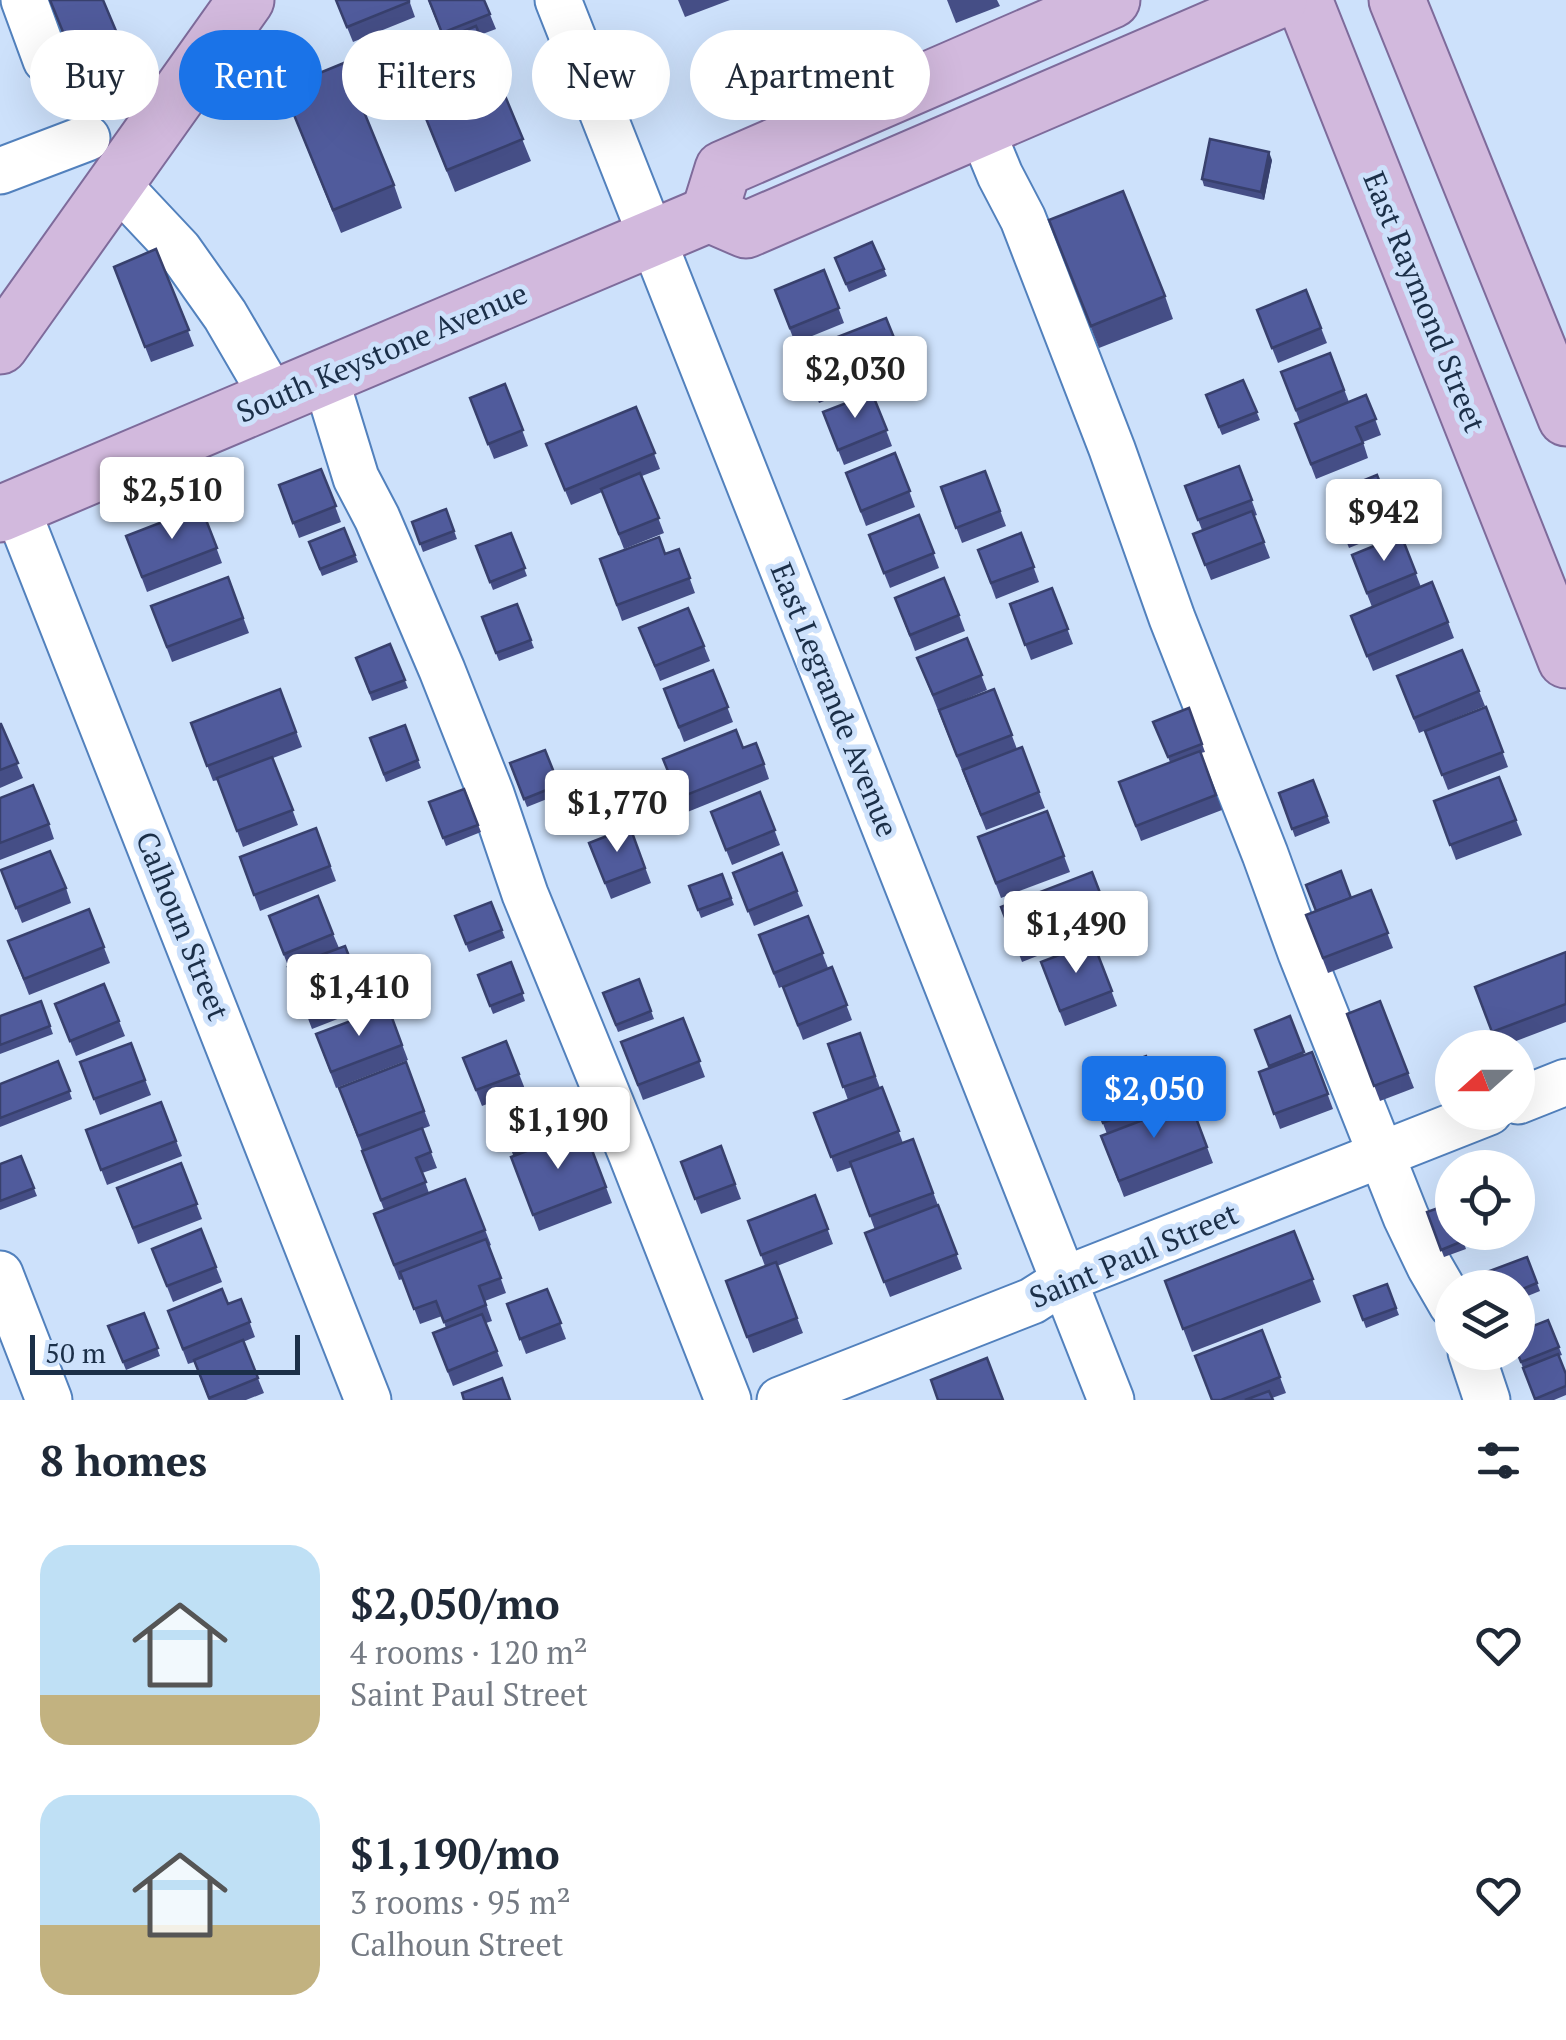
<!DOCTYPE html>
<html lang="en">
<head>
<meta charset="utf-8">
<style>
	:root { --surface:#fff; --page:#f2f2f3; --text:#1f2937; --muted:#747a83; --accent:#1a73e8 }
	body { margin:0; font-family:"PT Serif",serif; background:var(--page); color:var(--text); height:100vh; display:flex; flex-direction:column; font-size:38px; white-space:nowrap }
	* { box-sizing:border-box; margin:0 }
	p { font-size:32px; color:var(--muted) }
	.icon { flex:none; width:55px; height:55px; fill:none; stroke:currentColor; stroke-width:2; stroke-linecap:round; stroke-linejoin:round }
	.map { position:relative; height:1400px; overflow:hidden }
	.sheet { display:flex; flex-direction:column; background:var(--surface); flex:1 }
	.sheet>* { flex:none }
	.guide { position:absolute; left:30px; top:30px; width:1000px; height:90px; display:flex; gap:20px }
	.needle { width:65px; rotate:249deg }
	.buttons { position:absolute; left:1435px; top:1030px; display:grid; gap:20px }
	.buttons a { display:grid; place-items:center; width:100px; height:100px; border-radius:50%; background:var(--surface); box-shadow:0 10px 40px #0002; font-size:50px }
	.scale { position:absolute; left:30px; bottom:25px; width:270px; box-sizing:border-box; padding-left:10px; border:5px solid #1b2f48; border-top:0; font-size:28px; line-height:35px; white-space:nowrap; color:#1b2f48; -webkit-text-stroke:8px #cde1fb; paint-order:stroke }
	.price { position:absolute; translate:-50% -85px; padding:0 22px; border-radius:10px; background:#fff; color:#222; font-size:32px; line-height:65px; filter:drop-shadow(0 2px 5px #0008) }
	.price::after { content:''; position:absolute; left:50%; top:60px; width:30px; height:22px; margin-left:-15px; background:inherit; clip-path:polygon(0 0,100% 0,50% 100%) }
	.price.on { background:var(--accent); color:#fff }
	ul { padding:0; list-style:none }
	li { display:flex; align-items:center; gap:30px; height:250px; padding:0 40px }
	li span { display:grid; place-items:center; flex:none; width:280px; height:200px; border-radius:30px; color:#555 }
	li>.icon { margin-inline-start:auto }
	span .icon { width:120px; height:120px; fill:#fffc; stroke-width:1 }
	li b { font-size:42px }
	h2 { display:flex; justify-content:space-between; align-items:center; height:120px; padding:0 40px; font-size:42px }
	.chip { padding:0 35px; border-radius:45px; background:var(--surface); box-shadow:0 10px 40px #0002; font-size:35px; line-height:90px }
	.chip.on { background:var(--accent); color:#fff }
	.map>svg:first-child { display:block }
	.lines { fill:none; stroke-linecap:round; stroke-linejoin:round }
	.minor-casing { stroke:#5281bd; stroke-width:49 }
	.major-casing { stroke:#7e6b9b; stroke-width:59 }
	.minor { stroke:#fff; stroke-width:45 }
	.major { stroke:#d2b9dd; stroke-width:55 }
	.wall { fill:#454e86 }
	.shaded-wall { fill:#38406d }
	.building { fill:#505b9c; stroke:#38406d; stroke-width:2.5 }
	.labels { text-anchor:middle; stroke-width:10; stroke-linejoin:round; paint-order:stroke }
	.street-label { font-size:30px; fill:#1b2f48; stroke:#cde1fb }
</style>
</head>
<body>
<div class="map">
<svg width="1566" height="1400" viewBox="0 0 1566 1400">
	<rect width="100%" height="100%" fill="#cde1fb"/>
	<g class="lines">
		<defs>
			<g id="minor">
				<polyline points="24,0 46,60"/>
				<polyline points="558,0 1111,1400"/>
				<polyline points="981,129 1000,175 1023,219 1112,449 1172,618 1265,854 1301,953 1406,1217 1430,1267 1452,1305"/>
				<polyline points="0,171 87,138"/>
				<polyline points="116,183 179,250 225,315 274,399"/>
				<polyline points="325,377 356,478 377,518 442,670 491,794 525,894 631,1153 728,1400"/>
				<polyline points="16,507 368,1400"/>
				<polyline points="1518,1101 1566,1082"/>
				<polyline points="0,1274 49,1400"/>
				<polyline points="1471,1352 1487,1400"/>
				<polyline points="780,1400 1032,1301 1068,1278 1489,1112"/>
			</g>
			<g id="major">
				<polyline points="1304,0 1566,660"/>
				<polyline points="1397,0 1566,418"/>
				<polyline points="709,214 723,169 1112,0"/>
				<polyline points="0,346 246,0"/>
				<polyline points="0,514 709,214 746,230 1279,0"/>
			</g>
		</defs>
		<use href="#minor" class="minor-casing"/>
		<use href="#major" class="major-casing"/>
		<use href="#minor" class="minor"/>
		<use href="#major" class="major"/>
	</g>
	<g class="wall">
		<polygon points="49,0 127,57 132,72 86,92"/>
		<polygon points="336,0 409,0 415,17 353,42"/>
		<polygon points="428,0 484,0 496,29 480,35 531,161 455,192 401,57 444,40"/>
		<polygon points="678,0 730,0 685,17"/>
		<polygon points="947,0 997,0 1000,6 956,23"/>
		<polygon points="283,88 394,185 402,208 341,233"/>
		<polygon points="1272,160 1264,200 1204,186 1202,179"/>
		<polygon points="872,242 887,276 849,292 835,258"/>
		<polygon points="1058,243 1165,296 1173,319 1099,348"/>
		<polygon points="156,249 194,346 151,362 114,267"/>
		<polygon points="824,270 844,323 795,343 775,290"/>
		<polygon points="1306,290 1327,343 1278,363 1257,310"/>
		<polygon points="886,318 902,360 865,375 868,384 819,403 799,352"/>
		<polygon points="1330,353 1349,402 1366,395 1381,435 1363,442 1368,458 1316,479 1295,424 1300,422 1281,372"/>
		<polygon points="1243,380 1260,420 1222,435 1206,395"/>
		<polygon points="505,384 528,446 494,459 470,398"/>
		<polygon points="872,393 892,446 844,465 823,412"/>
		<polygon points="636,407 660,469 642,476 664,533 624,549 602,492 571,505 552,459"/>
		<polygon points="895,453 915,507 866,526 846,473"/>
		<polygon points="1239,466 1257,515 1254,516 1270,558 1211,580 1193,534 1202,530 1185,486"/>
		<polygon points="321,469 341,522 299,538 279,485"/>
		<polygon points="985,471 1006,526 962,543 941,487"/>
		<polygon points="1377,475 1398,528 1349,548 1328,495"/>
		<polygon points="201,507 222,563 147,592 126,536"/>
		<polygon points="446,509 457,539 423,552 412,522"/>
		<polygon points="919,515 939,568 890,588 869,535"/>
		<polygon points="344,528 358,562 322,576 309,542"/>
		<polygon points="511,533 527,576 493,590 476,546"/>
		<polygon points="1021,533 1039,582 996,599 978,550"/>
		<polygon points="1401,535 1421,587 1448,622 1454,638 1373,671 1351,616 1372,607 1352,555"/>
		<polygon points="679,549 695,593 622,621 600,559 665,554"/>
		<polygon points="228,577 249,633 172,662 151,606"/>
		<polygon points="1052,588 1073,644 1031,660 1010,604"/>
		<polygon points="895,598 959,615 965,631 915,651"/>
		<polygon points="517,604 534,648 499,661 482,617"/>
		<polygon points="639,628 704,646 710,661 660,681"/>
		<polygon points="967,638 987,690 947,707 994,689 1017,749 1022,747 1045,808 986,830 917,658"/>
		<polygon points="390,644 408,688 372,701 356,658"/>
		<polygon points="713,670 733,722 684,742 664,689"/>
		<polygon points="1397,676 1479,691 1485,706 1419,733"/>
		<polygon points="280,689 302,747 273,758 298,825 243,847 218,780 213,781 191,723"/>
		<polygon points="1486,707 1508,767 1448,790 1425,731"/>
		<polygon points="1189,708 1205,752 1201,753 1222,810 1141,841 1119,782 1170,762 1153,722"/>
		<polygon points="0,724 23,778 0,788"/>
		<polygon points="405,725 421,768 386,782 370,738"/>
		<polygon points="743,748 764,764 769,779 685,813 663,759"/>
		<polygon points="545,750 562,793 527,807 510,763"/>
		<polygon points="1499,777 1522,835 1456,860 1434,801"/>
		<polygon points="1313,780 1330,823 1295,837 1279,793"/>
		<polygon points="464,789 481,832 446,846 429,802"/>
		<polygon points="760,792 780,845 732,865 711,812"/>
		<polygon points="0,798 49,824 54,839 0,860"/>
		<polygon points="1047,811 1070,872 1001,898 978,837"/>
		<polygon points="630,827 651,883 611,899 589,843"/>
		<polygon points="316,828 336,881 260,911 240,857"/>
		<polygon points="782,853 803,906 754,926 733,873"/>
		<polygon points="1,870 66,888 71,903 22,923"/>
		<polygon points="1092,872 1113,926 1022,962 1001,907"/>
		<polygon points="722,874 734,905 701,918 689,886"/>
		<polygon points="1371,890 1393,948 1328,973 1306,915"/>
		<polygon points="491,902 505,938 469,952 455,916"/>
		<polygon points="89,909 110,963 29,995 8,941"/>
		<polygon points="269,916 333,934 339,948 345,946 368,1007 312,1029"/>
		<polygon points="808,916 828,968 779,988 759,935"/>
		<polygon points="1093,942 1117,1006 1065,1026 1041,962"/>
		<polygon points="1566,952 1566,1022 1498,1048 1475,987"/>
		<polygon points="511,962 525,1001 493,1014 478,975"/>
		<polygon points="832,967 852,1020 803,1040 783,987"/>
		<polygon points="639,979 654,1019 618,1032 603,993"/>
		<polygon points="41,1001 53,1034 0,1054 0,1016"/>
		<polygon points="1380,1001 1414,1088 1380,1101 1347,1014"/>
		<polygon points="55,1004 119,1021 125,1036 76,1056"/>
		<polygon points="388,1007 408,1060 336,1088 316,1034"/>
		<polygon points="1290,1016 1304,1055 1312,1052 1333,1109 1280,1129 1259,1072 1270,1068 1255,1030"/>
		<polygon points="683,1018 705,1077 643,1100 621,1042"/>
		<polygon points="860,1033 880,1088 882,1087 903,1143 913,1139 962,1269 890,1297 865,1233 875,1230 852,1167 837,1172 814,1113 848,1100 828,1044"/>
		<polygon points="506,1041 525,1089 482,1106 463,1058"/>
		<polygon points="131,1043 151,1095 100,1115 80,1062"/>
		<polygon points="1146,1056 1167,1111 1190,1102 1213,1163 1124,1197 1101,1136 1107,1134 1086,1079"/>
		<polygon points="58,1061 72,1099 0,1127 0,1084"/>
		<polygon points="406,1062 430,1126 422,1129 437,1168 422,1173 429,1193 465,1179 491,1245 489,1246 506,1293 485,1301 492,1321 486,1323 503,1366 453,1386 433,1333 446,1328 442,1316 420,1324 403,1279 399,1280 374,1214 384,1210 339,1088"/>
		<polygon points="536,1096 553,1141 584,1129 612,1203 539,1231 511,1157 515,1156 498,1111"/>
		<polygon points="161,1102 182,1156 107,1185 86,1130"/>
		<polygon points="721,1146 741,1199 701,1214 681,1162"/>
		<polygon points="21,1156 37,1196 0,1210 0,1164"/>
		<polygon points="181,1163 202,1219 138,1244 117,1188"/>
		<polygon points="815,1195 833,1244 777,1266 803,1333 753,1353 726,1281 765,1266 748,1221"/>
		<polygon points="1427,1212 1460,1232 1466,1249 1444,1257"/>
		<polygon points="201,1229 222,1282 173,1302 152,1249"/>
		<polygon points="1294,1231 1321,1302 1192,1352 1165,1281"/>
		<polygon points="1527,1257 1540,1291 1518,1300 1518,1288"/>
		<polygon points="1387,1284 1399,1315 1366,1328 1354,1296"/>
		<polygon points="547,1289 566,1339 526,1354 507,1304"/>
		<polygon points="241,1299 255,1337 243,1342 264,1393 246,1400 209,1400 194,1362 188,1364 168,1311 228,1304"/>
		<polygon points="144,1313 160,1356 126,1370 108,1326"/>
		<polygon points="1548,1320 1562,1355 1559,1356 1566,1374 1566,1395 1554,1400 1535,1400 1517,1352"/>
		<polygon points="1262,1330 1286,1393 1272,1398 1273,1400 1211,1400"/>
	</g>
	<polygon class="shaded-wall" points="1269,152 1272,160 1264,200 1261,192"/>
	<g class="building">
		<polygon points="50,0 103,0 127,57 81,76"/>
		<polygon points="336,0 409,0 409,2 347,27"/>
		<polygon points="429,0 484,0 490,14 442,33"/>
		<polygon points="476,26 523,139 447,170 401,57"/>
		<polygon points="344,63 394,185 333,210 283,88"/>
		<polygon points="1210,139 1269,152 1261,192 1202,179"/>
		<polygon points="1123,191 1165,296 1091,326 1049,220"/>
		<polygon points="872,242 884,269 846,284 835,258"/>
		<polygon points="156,249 189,330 145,347 114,267"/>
		<polygon points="824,270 839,308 790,328 775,290"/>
		<polygon points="1306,290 1321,328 1272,348 1257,310"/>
		<polygon points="886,318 897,345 859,360 863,369 813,388 799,352"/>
		<polygon points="1330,353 1344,390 1296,410 1281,372"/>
		<polygon points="1243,380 1257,412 1219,427 1206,395"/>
		<polygon points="505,384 523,430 488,444 470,398"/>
		<polygon points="872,393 887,430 838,450 823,412"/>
		<polygon points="1366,395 1376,419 1356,427 1363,443 1311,464 1295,424"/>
		<polygon points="636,407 655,453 565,490 546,444"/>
		<polygon points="895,453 910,491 861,511 846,473"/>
		<polygon points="1239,466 1252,500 1198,520 1185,486"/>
		<polygon points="321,469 336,506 293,523 279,485"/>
		<polygon points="985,471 1000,511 956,528 941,487"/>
		<polygon points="640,473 659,518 619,534 601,489"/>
		<polygon points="1377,475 1392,513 1343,532 1328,495"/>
		<polygon points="201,507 217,548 142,577 126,536"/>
		<polygon points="446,509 454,531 420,544 412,522"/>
		<polygon points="1252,511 1264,542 1205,565 1193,534"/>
		<polygon points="919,515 934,553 884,573 869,535"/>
		<polygon points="344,528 355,555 320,569 309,542"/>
		<polygon points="511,533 525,568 490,582 476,546"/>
		<polygon points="1021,533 1034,567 991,583 978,550"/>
		<polygon points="1401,535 1416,573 1367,593 1352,555"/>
		<polygon points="659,537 665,554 679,549 690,578 617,605 600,559"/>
		<polygon points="228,577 243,618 167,647 151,606"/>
		<polygon points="944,578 959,615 910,635 895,598"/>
		<polygon points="1432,582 1448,622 1367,656 1351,616"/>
		<polygon points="1052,588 1068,629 1025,645 1010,604"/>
		<polygon points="517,604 531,640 496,653 482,617"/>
		<polygon points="688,608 704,646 655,666 639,628"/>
		<polygon points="967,638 982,675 933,695 917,658"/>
		<polygon points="390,644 405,680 370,693 356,658"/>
		<polygon points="1462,650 1479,691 1414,718 1397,676"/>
		<polygon points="713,670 728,707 679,727 664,689"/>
		<polygon points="280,689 296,732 207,766 191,723"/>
		<polygon points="994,689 1012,735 957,756 939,710"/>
		<polygon points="1486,707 1503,752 1442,775 1425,731"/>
		<polygon points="1189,708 1202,744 1168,757 1153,722"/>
		<polygon points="0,724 1,724 18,763 0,770"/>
		<polygon points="405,725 418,760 384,774 370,738"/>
		<polygon points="736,730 743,748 756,743 764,764 679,798 663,759"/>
		<polygon points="1022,747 1039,792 981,815 963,770"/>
		<polygon points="545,750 559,785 524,799 510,763"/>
		<polygon points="1200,751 1216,795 1136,826 1119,782"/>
		<polygon points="272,757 293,810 237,831 217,778"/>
		<polygon points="1499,777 1516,820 1450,845 1434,801"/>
		<polygon points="1313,780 1327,816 1292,829 1279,793"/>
		<polygon points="33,785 49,824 0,843 0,798"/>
		<polygon points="464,789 478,825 443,838 429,802"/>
		<polygon points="760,792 775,830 726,850 711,812"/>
		<polygon points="1047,811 1064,856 996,883 978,837"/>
		<polygon points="630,827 645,868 605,883 589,843"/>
		<polygon points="316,828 330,866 254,895 240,857"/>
		<polygon points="50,851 66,888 16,908 1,870"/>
		<polygon points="782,853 797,891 748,911 733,873"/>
		<polygon points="1341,871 1351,898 1316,911 1306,885"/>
		<polygon points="1092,872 1107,911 1016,946 1001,907"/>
		<polygon points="722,874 731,898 698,910 689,886"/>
		<polygon points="1371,890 1388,933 1323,958 1306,915"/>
		<polygon points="318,896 333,934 284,954 269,916"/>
		<polygon points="491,902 502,930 466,944 455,916"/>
		<polygon points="89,909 104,947 24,979 8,941"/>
		<polygon points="808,916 823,953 774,973 759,935"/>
		<polygon points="1093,942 1112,991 1060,1011 1041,962"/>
		<polygon points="345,946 363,992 306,1014 288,967"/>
		<polygon points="1566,952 1566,1004 1492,1032 1475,987"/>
		<polygon points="511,962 523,993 490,1006 478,975"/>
		<polygon points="832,967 847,1005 798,1025 783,987"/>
		<polygon points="639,979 651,1011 616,1025 603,993"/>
		<polygon points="104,984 119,1021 70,1041 55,1004"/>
		<polygon points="41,1001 50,1026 0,1045 0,1016"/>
		<polygon points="1380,1001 1408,1073 1374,1086 1347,1014"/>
		<polygon points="388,1007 402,1045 331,1072 316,1034"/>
		<polygon points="1290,1016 1304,1052 1269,1066 1255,1030"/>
		<polygon points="683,1018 700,1061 638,1085 621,1042"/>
		<polygon points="860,1033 875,1076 843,1087 828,1044"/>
		<polygon points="506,1041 519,1074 476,1090 463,1058"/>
		<polygon points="131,1043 145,1080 94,1099 80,1062"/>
		<polygon points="1312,1052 1328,1094 1274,1114 1259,1072"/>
		<polygon points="1146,1056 1163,1100 1103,1123 1086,1079"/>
		<polygon points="58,1061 70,1091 0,1118 0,1084"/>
		<polygon points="406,1062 424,1111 358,1136 339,1088"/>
		<polygon points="882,1087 899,1131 831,1157 814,1113"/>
		<polygon points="536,1096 552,1140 514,1154 498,1111"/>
		<polygon points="161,1102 176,1141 101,1170 86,1130"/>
		<polygon points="1190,1102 1207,1147 1119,1181 1101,1136"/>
		<polygon points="422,1128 431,1152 416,1158 426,1182 381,1200 362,1151"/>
		<polygon points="584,1129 606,1187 533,1215 511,1157"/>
		<polygon points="913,1139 933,1193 870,1216 850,1162"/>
		<polygon points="721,1146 735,1184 695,1199 681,1162"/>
		<polygon points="21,1156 34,1188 0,1201 0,1164"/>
		<polygon points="181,1163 197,1204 133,1228 117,1188"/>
		<polygon points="465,1179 485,1230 394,1265 374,1214"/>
		<polygon points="815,1195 828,1229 761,1255 748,1221"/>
		<polygon points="1449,1204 1452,1213 1452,1232 1460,1232 1463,1241 1441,1250 1427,1212"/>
		<polygon points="938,1205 957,1254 884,1282 865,1233"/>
		<polygon points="201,1229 216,1267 167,1286 152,1249"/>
		<polygon points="1294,1231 1313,1279 1183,1329 1165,1281"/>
		<polygon points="486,1239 501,1278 479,1286 486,1305 444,1322 436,1301 414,1309 400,1272"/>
		<polygon points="1527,1257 1537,1283 1518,1291 1518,1288 1493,1288 1487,1272"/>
		<polygon points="776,1262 797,1318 747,1337 726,1281"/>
		<polygon points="1387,1284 1396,1308 1363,1320 1354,1296"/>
		<polygon points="222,1289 228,1304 241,1299 250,1322 183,1349 168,1311"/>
		<polygon points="547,1289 561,1323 520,1339 507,1304"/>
		<polygon points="144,1313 158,1348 123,1362 108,1326"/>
		<polygon points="482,1314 497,1351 448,1371 433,1333"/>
		<polygon points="1548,1320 1559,1347 1521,1362 1517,1352 1518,1332"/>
		<polygon points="1262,1330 1280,1377 1221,1400 1212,1400 1195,1356"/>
		<polygon points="243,1340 258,1378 209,1398 194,1360"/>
		<polygon points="1558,1354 1566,1374 1566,1386 1535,1399 1523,1368"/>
		<polygon points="987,1358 1003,1400 938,1400 931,1380"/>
		<polygon points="502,1378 510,1400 464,1400 462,1393"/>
		<polygon points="1269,1391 1273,1400 1245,1400"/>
	</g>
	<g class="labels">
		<g class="street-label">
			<text transform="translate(1424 302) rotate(68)" y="10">East Raymond Street</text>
			<text transform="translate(382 353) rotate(-23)" y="10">South Keystone Avenue</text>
			<text transform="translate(834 700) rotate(68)" y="10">East Legrande Avenue</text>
			<text transform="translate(182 926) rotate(68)" y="10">Calhoun Street</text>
			<text transform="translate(1134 1256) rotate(-23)" y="10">Saint Paul Street</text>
		</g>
	</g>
</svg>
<div class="buttons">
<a><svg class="needle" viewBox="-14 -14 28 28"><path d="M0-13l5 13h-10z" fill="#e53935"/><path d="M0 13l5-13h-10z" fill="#747a83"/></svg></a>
<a><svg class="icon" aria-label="locate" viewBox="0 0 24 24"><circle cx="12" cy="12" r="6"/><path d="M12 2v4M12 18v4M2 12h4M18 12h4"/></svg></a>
<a><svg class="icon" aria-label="layers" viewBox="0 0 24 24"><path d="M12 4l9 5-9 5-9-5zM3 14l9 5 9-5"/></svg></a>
</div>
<div class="scale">50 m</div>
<b class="price" style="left:855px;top:421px">$2,030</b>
<b class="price" style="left:172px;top:542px">$2,510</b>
<b class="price" style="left:1384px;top:564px">$942</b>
<b class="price" style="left:617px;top:855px">$1,770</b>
<b class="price" style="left:1076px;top:976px">$1,490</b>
<b class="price" style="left:359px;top:1039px">$1,410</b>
<b class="price on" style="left:1154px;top:1141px">$2,050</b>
<b class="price" style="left:558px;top:1172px">$1,190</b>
<div class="guide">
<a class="chip">Buy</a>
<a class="chip on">Rent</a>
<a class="chip">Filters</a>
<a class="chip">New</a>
<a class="chip">Apartment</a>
</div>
</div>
<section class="sheet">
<h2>8 homes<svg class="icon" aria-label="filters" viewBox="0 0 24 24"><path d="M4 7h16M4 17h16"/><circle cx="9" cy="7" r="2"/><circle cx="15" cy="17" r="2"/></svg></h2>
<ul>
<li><span style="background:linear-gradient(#bfe0f5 75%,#c2b280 0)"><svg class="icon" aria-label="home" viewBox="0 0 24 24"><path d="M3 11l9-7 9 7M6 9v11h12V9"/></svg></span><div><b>$2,050/mo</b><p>4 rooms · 120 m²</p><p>Saint Paul Street</p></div><svg class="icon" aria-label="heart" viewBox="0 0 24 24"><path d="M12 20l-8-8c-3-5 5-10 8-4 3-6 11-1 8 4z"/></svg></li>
<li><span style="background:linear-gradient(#bfe0f5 65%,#c2b280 0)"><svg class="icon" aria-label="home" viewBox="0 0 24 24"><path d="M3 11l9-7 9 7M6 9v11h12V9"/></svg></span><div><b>$1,190/mo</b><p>3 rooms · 95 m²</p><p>Calhoun Street</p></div><svg class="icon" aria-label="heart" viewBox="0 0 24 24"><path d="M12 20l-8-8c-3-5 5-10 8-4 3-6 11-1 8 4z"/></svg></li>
</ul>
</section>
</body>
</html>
